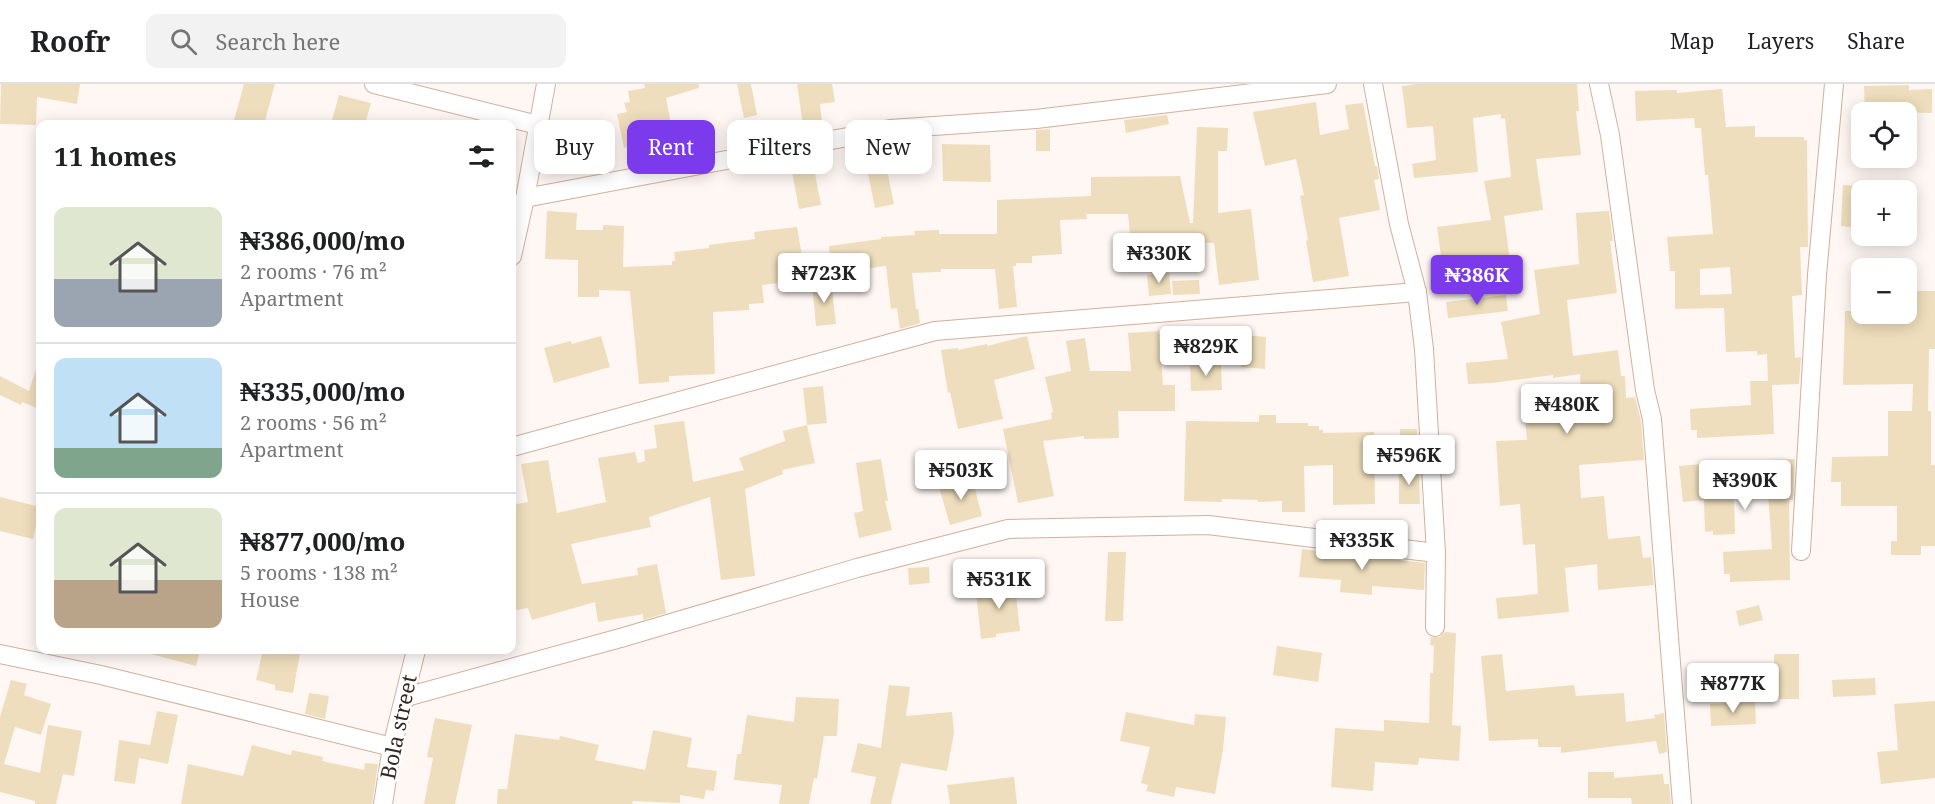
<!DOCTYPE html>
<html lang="en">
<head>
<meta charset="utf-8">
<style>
	:root { --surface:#fff; --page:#f2f2f2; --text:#202124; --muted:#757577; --line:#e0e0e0; --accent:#7c3aed }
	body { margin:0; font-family:"Noto Serif",serif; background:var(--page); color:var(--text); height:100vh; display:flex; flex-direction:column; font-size:22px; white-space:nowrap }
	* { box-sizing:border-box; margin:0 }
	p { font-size:20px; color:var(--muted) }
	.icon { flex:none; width:33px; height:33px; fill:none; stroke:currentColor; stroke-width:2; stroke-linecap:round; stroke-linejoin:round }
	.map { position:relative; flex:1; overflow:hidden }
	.sheet { position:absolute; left:36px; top:36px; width:480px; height:534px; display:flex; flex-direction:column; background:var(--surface); border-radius:12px; box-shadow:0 3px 15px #0003 }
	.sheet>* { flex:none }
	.top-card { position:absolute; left:534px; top:36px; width:570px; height:54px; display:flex; gap:12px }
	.buttons { position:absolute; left:1851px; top:18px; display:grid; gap:12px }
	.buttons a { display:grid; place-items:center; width:66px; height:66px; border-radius:12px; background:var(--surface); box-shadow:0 3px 15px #0003; font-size:30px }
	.price { position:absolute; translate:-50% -51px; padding:0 14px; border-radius:6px; background:#fff; color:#222; font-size:20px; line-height:39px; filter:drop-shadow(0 2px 3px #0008) }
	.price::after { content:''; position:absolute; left:50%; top:36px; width:18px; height:14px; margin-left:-9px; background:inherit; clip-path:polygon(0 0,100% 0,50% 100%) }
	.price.selected { background:var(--accent); color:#fff }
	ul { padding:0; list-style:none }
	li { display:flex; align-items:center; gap:18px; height:150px; padding:0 18px }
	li+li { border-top:2px solid var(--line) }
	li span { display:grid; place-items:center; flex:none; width:168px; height:120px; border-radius:12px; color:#555 }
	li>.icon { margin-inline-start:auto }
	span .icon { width:72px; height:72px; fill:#fffc; stroke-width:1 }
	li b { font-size:26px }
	h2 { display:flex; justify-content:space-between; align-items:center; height:72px; padding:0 18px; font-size:26px }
	.tag { padding:0 21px; border-radius:12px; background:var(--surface); box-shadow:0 3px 15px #0003; font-size:21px; line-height:54px }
	.tag.selected { background:var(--accent); color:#fff }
	header { display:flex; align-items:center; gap:36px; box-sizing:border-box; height:84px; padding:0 30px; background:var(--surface); border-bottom:2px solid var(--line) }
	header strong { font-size:28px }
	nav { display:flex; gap:33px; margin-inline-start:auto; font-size:21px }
	.search { width:420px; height:54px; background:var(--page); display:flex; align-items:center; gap:15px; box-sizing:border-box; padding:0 21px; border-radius:12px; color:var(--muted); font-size:22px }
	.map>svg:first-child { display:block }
	.building { fill:#eedebd; fill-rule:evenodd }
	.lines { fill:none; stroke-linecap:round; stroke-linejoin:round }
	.street-casing { stroke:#d1b09c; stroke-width:20 }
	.street { stroke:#fff; stroke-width:18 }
	.labels { text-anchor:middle; stroke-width:5; stroke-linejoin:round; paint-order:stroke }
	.street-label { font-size:21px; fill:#362921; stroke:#fff }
</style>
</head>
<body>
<header>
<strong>Roofr</strong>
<div class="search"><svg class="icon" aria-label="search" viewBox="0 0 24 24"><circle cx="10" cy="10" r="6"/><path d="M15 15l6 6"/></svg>Search here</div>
<nav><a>Map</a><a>Layers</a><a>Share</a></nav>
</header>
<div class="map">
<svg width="1935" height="720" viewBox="0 0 1935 720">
	<rect width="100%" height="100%" fill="#fef7f3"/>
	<g class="building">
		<polygon points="1,0 80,0 77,20 37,13 36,41 0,40"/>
		<polygon points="244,0 275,0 264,40 233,40"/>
		<polygon points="644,0 699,0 699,4 666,14 675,61 635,70 633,62 624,64 617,30 627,28 624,19 630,18 628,7 645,4"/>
		<polygon points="737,0 751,0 757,31 744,34"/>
		<polygon points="797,0 832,0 835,18 820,20 822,39 803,41"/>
		<polygon points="1417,0 1577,0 1579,27 1576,27 1581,71 1536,75 1543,126 1504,132 1510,177 1443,186 1437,143 1491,136 1484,97 1511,93 1505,34 1501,35 1501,30 1473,34 1478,88 1414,94 1412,80 1436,76 1433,42 1407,44 1402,2"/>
		<polygon points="1909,1 1909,6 1932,5 1932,29 1865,28 1864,2"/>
		<path d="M1722 5 1726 43 1755 42V53H1804V56H1807L1808 163H1800L1802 211 1792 212 1795 274 1801 273 1799 300 1772 301 1774 350 1697 354V346H1691L1690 325 1751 321 1750 297H1768L1767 270 1757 271V267L1726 268 1724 224 1675 225V187H1670L1667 153 1713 150 1708 91H1705L1701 44H1695L1694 34 1636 37 1635 7 1677 6V9ZM1730 183 1732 210 1700 211V185Z"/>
		<polygon points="339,11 371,19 365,40 331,40"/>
		<polygon points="1316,18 1320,51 1349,45 1345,21 1363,19 1375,82 1377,82 1379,95 1374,96 1380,126 1339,134 1349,192 1313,198 1306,157 1308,156 1300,112 1304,111 1296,75 1265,82 1253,28"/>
		<polygon points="1167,31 1169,40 1126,49 1124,36"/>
		<polygon points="1197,43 1228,44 1227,67 1218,67 1218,129 1251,125 1259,196 1219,201 1214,159 1154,157 1156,180 1133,183 1128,130 1086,130 1087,135 1060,136 1062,170 1032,172 1032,179 1016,179 1016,182 1013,182 1017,223 999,225 995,185 941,185 941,188 912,189 916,225 918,225 920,239 900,245 897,224 891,225 886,182 832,189 829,162 881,155 881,153 915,151 914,147 939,146 939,150 995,150 997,149 997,116 1091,112 1091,93 1180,92 1190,139 1193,139"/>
		<polygon points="1050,45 1050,67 1036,67 1036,46"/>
		<polygon points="942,60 990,61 991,98 943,97"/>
		<polygon points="885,77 894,120 875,124 866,80"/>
		<polygon points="814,84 821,121 799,125 792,87"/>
		<polygon points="1843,101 1862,102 1862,144 1841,142"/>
		<polygon points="547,127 577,129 576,146 603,146 603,141 624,142 623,183 672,181 672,177 675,177 674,168 709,164 709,161 755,155 754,148 797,143 806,196 762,201 764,219 749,220 749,226 713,228 715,290 669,292 669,298 639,300 630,207 599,206 599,213 578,213 578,176 545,175"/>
		<polygon points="1609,127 1613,157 1610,157 1617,209 1567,216 1573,272 1618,266 1621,292 1625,292 1626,314 1635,313 1641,337 1644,376 1579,381 1581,414 1604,412 1608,455 1640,452 1643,474 1651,473 1654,501 1598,506 1597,480 1565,484 1569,528 1498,535 1496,514 1538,510 1535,460 1523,461 1520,420 1500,422 1496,357 1527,356 1524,325 1581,320 1580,290 1553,294 1553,291 1492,299 1468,300 1466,279 1508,275 1501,238 1540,230 1534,186 1579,180 1576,129"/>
		<polygon points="1169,189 1171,210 1149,212 1147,191"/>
		<polygon points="1199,196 1200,210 1173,211 1172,197"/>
		<polygon points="831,197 836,240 816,242 812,200"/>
		<polygon points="1906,207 1935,207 1935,265 1929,265 1928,327 1931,327 1931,381 1935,381 1935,462 1921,462 1921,471 1891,471 1891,457 1897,457 1897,422 1841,422 1841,398 1831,398 1832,373 1888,372 1888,327 1912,327 1913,300 1843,301 1845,227 1862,227 1862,230 1906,230"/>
		<polygon points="1506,211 1508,227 1448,234 1446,218"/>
		<polygon points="1159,247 1163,301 1175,301 1175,327 1118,327 1119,354 1084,355 1084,352 1043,357 1054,412 1018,419 1003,345 1052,335 1051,329 1053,328 1045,293 1071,287 1066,257 1085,254 1090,287 1131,287 1128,249"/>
		<polygon points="1242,251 1266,253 1265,285 1241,283"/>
		<polygon points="601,252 610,283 554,299 544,264 571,257 572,260"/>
		<polygon points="1027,252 1035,285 994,296 1003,335 958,345 950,308 948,309 941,266 958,264 958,266 987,260 987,262"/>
		<polygon points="38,279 40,280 40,325 22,318 21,321 0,311 0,292 29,307"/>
		<polygon points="1221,279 1222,306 1191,307 1190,280"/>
		<polygon points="823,302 827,339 807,341 803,304"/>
		<polygon points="1259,331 1276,331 1276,339 1308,339 1308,342 1319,342 1319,346 1323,346 1323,349 1374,348 1375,420 1333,421 1333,381 1304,382 1305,428 1282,428 1282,417 1258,418 1258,416 1222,415 1222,418 1184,417 1186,337 1259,338"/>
		<polygon points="684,337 693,398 744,386 739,374 785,357 783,347 807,341 815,379 782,386 783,390 745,405 755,492 721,496 710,413 649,433 651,443 571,460 582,500 638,491 637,484 657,480 666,529 643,536 643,530 598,538 595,518 532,536 528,524 512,527 512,421 528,418 521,380 548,376 557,429 606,418 598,374 635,368 638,379 645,377 644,366 657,364 654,341"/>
		<polygon points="1400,345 1417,345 1418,359 1400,359"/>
		<polygon points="881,375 888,417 885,417 892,446 859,454 854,429 863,427 856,379"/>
		<polygon points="1795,375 1793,416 1789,416 1790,496 1730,498 1730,490 1724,490 1723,468 1772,465 1768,410 1734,412 1735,450 1713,451 1713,447 1705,448 1704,416 1683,418 1679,382 1738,377 1738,379 1767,378 1767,376"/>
		<polygon points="1419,384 1420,420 1399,420 1399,385"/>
		<polygon points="972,394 982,432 950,441 939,403"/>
		<polygon points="0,413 40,423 33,455 0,447"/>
		<polygon points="1302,465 1425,479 1424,506 1372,502 1372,511 1340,508 1341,496 1299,493"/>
		<polygon points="1108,468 1126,468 1123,537 1105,537"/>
		<polygon points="929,483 930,499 909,501 908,484"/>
		<polygon points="1014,492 1020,547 996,550 996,553 981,555 976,508 997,506 996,497"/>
		<polygon points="1759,521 1763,536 1739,542 1736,527"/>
		<polygon points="1445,548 1456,549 1452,641 1461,642 1459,677 1419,674 1418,681 1375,678 1373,707 1331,703 1335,644 1384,647 1384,636 1429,639 1430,589 1433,589 1434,562 1430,561 1431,553 1440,553"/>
		<polygon points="1277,562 1322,569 1318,598 1273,591"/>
		<polygon points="152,566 200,566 196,582 151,570"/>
		<polygon points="263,566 278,566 300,569 293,609 275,606 275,601 256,596"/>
		<polygon points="1502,570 1506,607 1574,601 1576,612 1624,609 1626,638 1655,634 1654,631 1664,629 1667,668 1659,670 1656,657 1561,669 1561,663 1538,663 1538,655 1489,657 1481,572"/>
		<rect x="1774" y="570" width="25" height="45"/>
		<polygon points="1875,594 1876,611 1833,613 1832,596"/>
		<polygon points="11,596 27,600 24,611 51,620 41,651 15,643 4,680 40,689 48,641 82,647 74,692 63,690 56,720 35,720 35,717 0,708 0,633"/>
		<polygon points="889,601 910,603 906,632 952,628 954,649 947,687 901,679 891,720 870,720 876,693 851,688 858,659 881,664"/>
		<polygon points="309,609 329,612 325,635 305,630"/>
		<polygon points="796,613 839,615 837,652 824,652 817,695 814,694 809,720 779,720 782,701 734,696 737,670 741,670 747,631 794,638"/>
		<polygon points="1935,617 1935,694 1881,700 1877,668 1898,666 1894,620"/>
		<polygon points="1755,618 1756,640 1711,642 1710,620"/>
		<polygon points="157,627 178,631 168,680 139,674 135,700 114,697 119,656 150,661"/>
		<polygon points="1126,628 1194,641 1195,630 1226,633 1223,666 1215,710 1176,703 1174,713 1146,707 1148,701 1141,699 1150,663 1120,657"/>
		<polygon points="435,634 472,641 455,720 424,720 433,674 427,673"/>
		<polygon points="653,646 692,654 687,683 717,687 714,707 706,706 704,715 680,711 680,719 633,717 632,720 497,720 498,705 507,705 515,650 559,656 560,652 599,661 595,676 645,686"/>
		<polygon points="252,661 291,671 292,666 323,673 322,677 364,686 365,679 378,680 372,720 181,720 188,680 243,692"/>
		<polygon points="1588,688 1614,688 1614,694 1663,690 1664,700 1669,700 1671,720 1632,720 1631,714 1588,714"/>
		<polygon points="1014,693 1017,720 950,720 947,701"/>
	</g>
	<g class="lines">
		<defs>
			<g id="street">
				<polyline points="374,0 538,41"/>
				<polyline points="1373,0 1399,140 1417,208 1424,265 1436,469 1435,543"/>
				<polyline points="1599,0 1610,51 1645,306 1652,335 1682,720"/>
				<polyline points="525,114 890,45 1036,35 1327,0"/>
				<polyline points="512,172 525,114 546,0"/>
				<polyline points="512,363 935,247 1417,208"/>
				<polyline points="1801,467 1817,191 1834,0"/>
				<polyline points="0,570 101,591 392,663"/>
				<polyline points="406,613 624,553 857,484 1008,445 1208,441 1436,469"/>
				<polyline points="383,720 392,663 416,566"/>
			</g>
		</defs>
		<use href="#street" class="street-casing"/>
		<use href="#street" class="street"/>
	</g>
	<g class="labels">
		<g class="street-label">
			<text transform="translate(399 643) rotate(-78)" y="7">Bola street</text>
		</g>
	</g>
</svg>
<div class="buttons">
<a><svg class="icon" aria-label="locate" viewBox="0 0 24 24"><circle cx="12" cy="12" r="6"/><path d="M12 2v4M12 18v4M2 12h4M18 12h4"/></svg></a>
<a>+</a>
<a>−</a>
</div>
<b class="price" style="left:1159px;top:200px">₦330K</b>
<b class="price" style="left:824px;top:220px">₦723K</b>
<b class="price selected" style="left:1477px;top:222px">₦386K</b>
<b class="price" style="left:1206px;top:293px">₦829K</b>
<b class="price" style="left:1567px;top:351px">₦480K</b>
<b class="price" style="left:1409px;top:402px">₦596K</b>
<b class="price" style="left:961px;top:417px">₦503K</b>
<b class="price" style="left:1745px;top:427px">₦390K</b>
<b class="price" style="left:1362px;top:487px">₦335K</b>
<b class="price" style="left:999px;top:526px">₦531K</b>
<b class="price" style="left:1733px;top:630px">₦877K</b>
<div class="top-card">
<a class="tag">Buy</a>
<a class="tag selected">Rent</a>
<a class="tag">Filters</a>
<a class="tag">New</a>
</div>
<section class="sheet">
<h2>11 homes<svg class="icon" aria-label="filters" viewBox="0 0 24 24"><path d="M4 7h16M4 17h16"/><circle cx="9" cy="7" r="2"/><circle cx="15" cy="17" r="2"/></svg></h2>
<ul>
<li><span style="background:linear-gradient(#dfe7d0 60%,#9aa5b1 0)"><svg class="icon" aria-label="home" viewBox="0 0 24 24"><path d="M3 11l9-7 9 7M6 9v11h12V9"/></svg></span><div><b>₦386,000/mo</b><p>2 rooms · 76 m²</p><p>Apartment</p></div></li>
<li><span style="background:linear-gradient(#bfe0f5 75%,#7fa58c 0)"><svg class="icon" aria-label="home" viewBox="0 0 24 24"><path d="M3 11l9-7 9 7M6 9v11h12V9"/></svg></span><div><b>₦335,000/mo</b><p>2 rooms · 56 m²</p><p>Apartment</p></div></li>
<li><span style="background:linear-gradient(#dfe7d0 60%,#b9a48a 0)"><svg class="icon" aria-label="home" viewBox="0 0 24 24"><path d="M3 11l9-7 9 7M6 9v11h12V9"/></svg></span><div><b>₦877,000/mo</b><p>5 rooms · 138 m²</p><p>House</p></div></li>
</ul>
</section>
</div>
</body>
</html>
